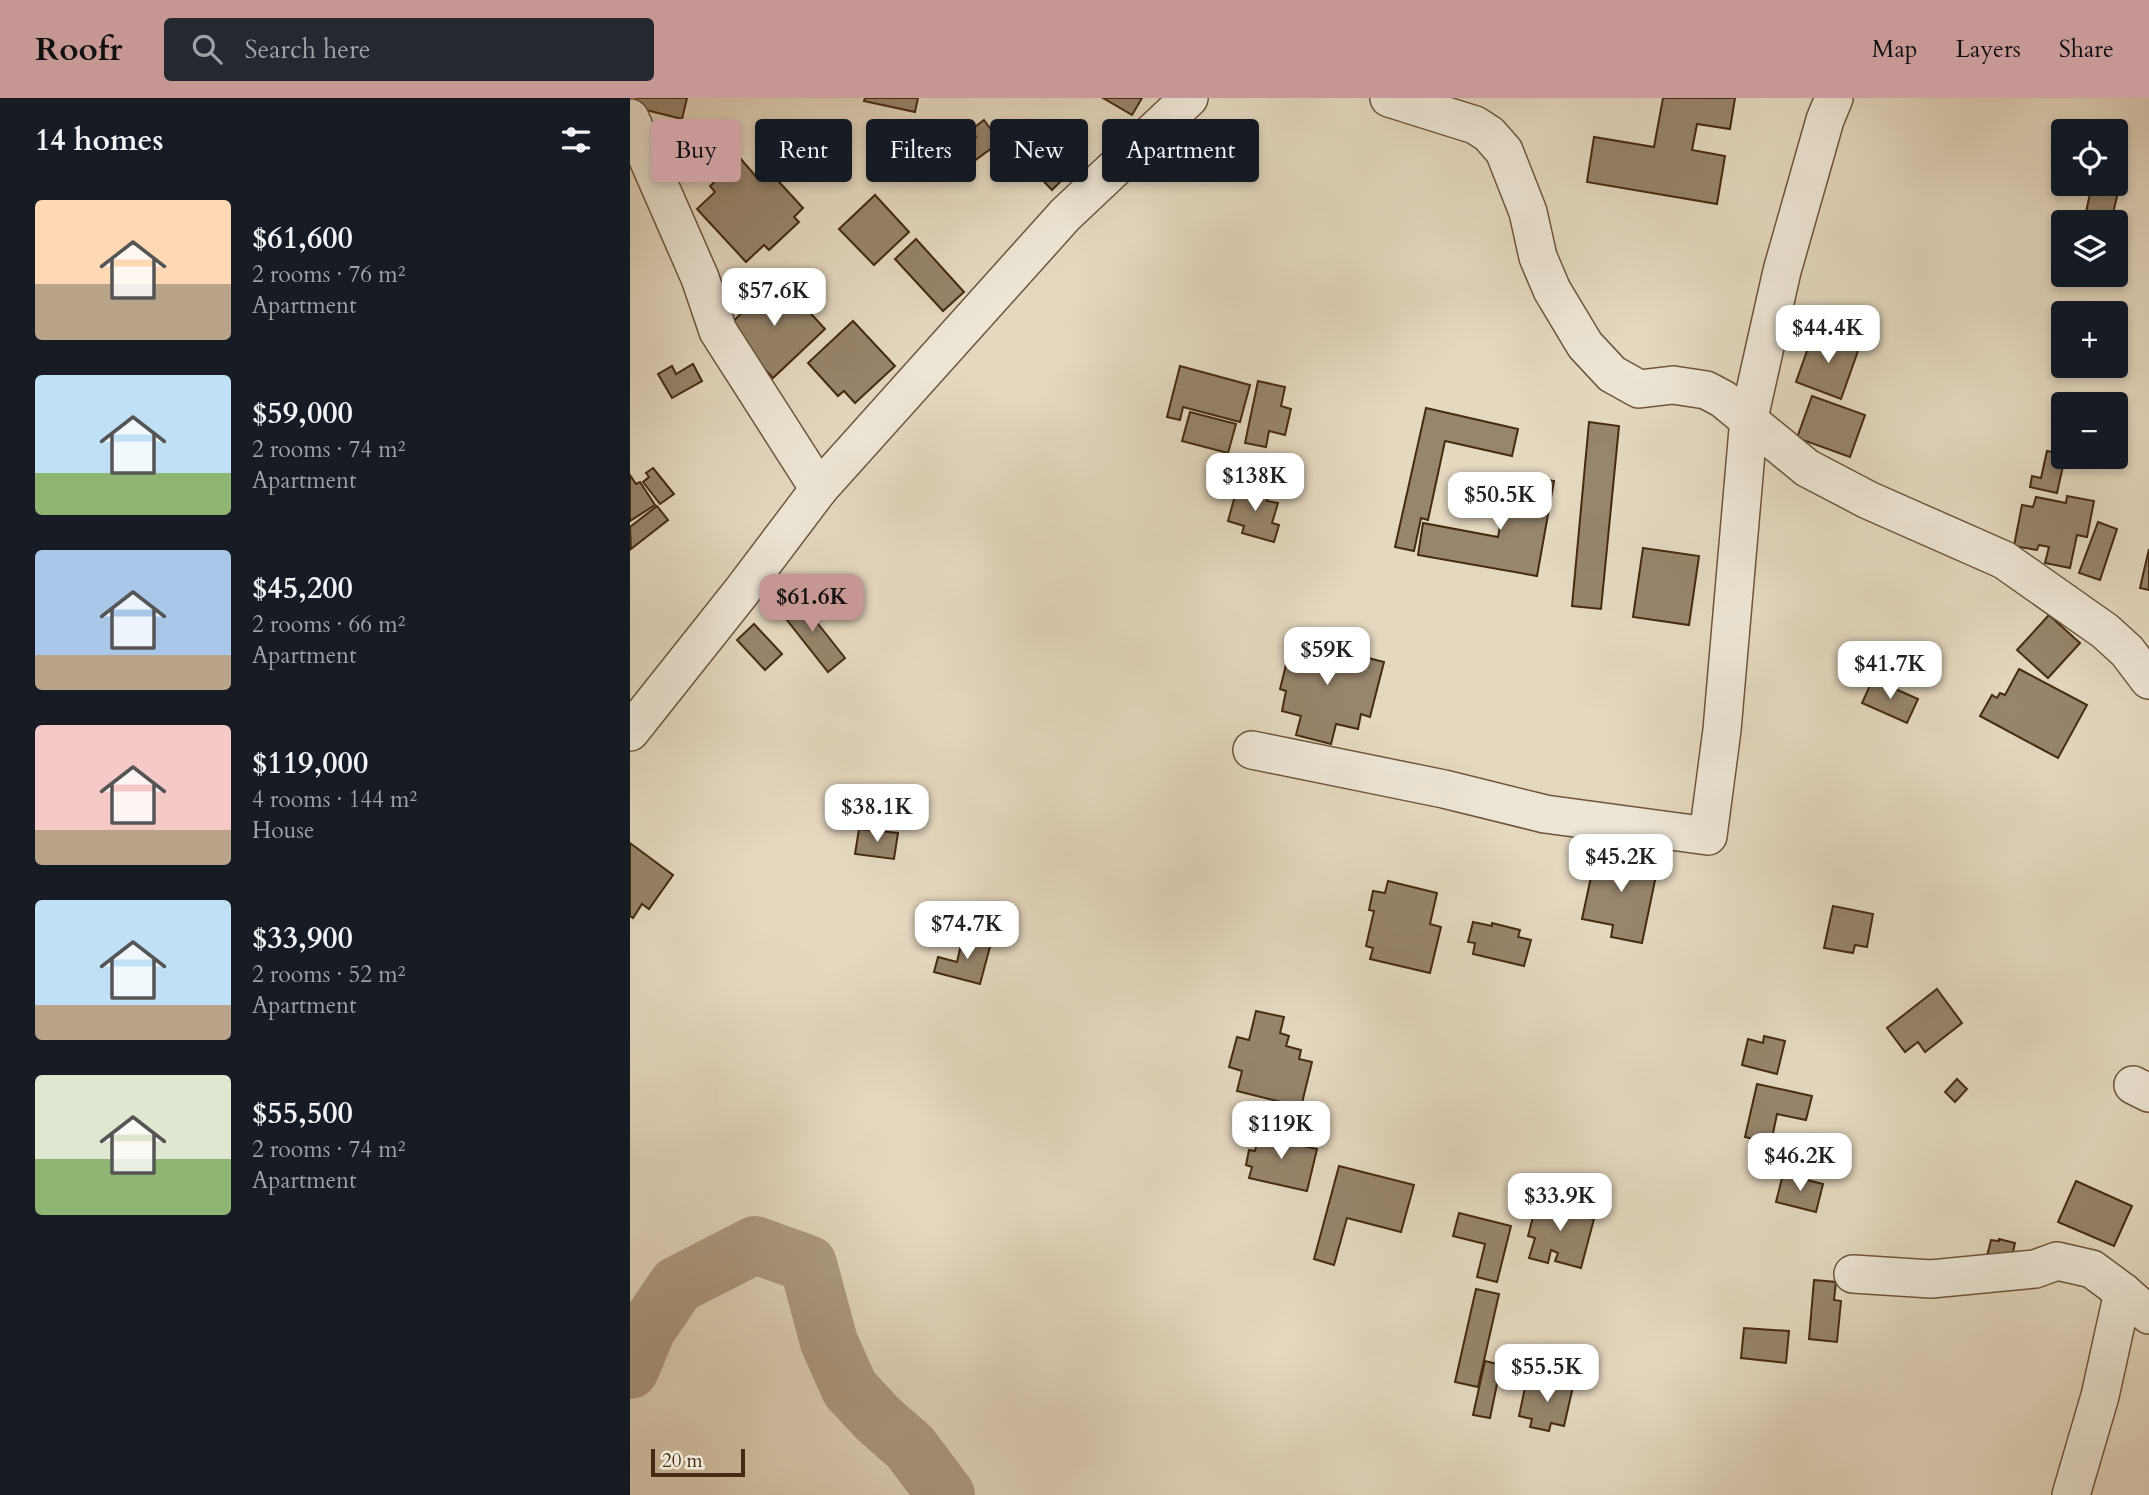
<!DOCTYPE html>
<html lang="en">
<head>
<meta charset="utf-8">
<style>
	:root { --surface:#171b24; --page:#242831; --text:#f1f3f6; --muted:#9ea1a6; --accent:#c59692 }
	body { margin:0; font-family:Cardo,serif; background:var(--page); color:var(--text); height:100vh; display:flex; flex-direction:column; font-size:26px; white-space:nowrap }
	* { box-sizing:border-box; margin:0 }
	p { font-size:23px; color:var(--muted) }
	.icon { flex:none; width:38px; height:38px; fill:none; stroke:currentColor; stroke-width:2; stroke-linecap:round; stroke-linejoin:round }
	.map { position:relative; flex:1; overflow:hidden }
	.side { display:flex; flex-direction:column; background:var(--surface); width:630px }
	.side>* { flex:none }
	.banner { position:absolute; left:21px; top:21px; width:665px; height:63px; display:flex; gap:14px }
	.buttons { position:absolute; left:1421px; top:21px; display:grid; gap:14px }
	.buttons a { display:grid; place-items:center; width:77px; height:77px; border-radius:7px; background:var(--surface); box-shadow:0 4px 10px #0003; font-size:35px }
	.scale { position:absolute; left:21px; bottom:18px; width:94px; box-sizing:border-box; padding-left:7px; border:4px solid #442b12; border-top:0; font-size:19px; line-height:24px; white-space:nowrap; color:#442b12; -webkit-text-stroke:5px #ede6d5; paint-order:stroke }
	.price { position:absolute; translate:-50% -60px; padding:0 16px; border-radius:14px; background:#fff; color:#222; font-size:23px; line-height:46px; filter:drop-shadow(0 2px 4px #0008) }
	.price::after { content:''; position:absolute; left:50%; top:42px; width:21px; height:16px; margin-left:-10px; background:inherit; clip-path:polygon(0 0,100% 0,50% 100%) }
	.price.on { background:var(--accent); color:#111 }
	ul { padding:0; list-style:none }
	li { display:flex; align-items:center; gap:21px; height:175px; padding:0 35px }
	li span { display:grid; place-items:center; flex:none; width:196px; height:140px; border-radius:7px; color:#555 }
	li>.icon { margin-inline-start:auto }
	span .icon { width:84px; height:84px; fill:#fffc; stroke-width:1 }
	li b { font-size:30px }
	h2 { display:flex; justify-content:space-between; align-items:center; height:84px; padding:0 35px; font-size:30px }
	.tag { padding:0 24px; border-radius:7px; background:var(--surface); box-shadow:0 4px 10px #0003; font-size:24px; line-height:63px }
	.tag.on { background:var(--accent); color:#111 }
	header { display:flex; align-items:center; gap:42px; box-sizing:border-box; height:98px; padding:0 35px; background:var(--accent); color:#111 }
	header strong { font-size:33px }
	nav { display:flex; gap:38px; margin-inline-start:auto; font-size:24px }
	.search { width:490px; height:63px; background:var(--page); display:flex; align-items:center; gap:18px; box-sizing:border-box; padding:0 24px; border-radius:7px; color:var(--muted); font-size:26px }
	main { display:flex; flex:1; min-height:0 }
	.map>svg:first-child { display:block }
	.lines { fill:none; stroke-linecap:round; stroke-linejoin:round }
	.river { stroke:#ae9d84; stroke-width:58 }
	.building { fill:#97856c; stroke:#442b12; stroke-width:2 }
	.street-casing { stroke:#6c563d; stroke-width:40 }
	.street { stroke:#ede6d5; stroke-width:37 }
</style>
</head>
<body>
<header>
<strong>Roofr</strong>
<div class="search"><svg class="icon" aria-label="search" viewBox="0 0 24 24"><circle cx="10" cy="10" r="6"/><path d="M15 15l6 6"/></svg>Search here</div>
<nav><a>Map</a><a>Layers</a><a>Share</a></nav>
</header>
<main>
<section class="side">
<h2>14 homes<svg class="icon" aria-label="filters" viewBox="0 0 24 24"><path d="M4 7h16M4 17h16"/><circle cx="9" cy="7" r="2"/><circle cx="15" cy="17" r="2"/></svg></h2>
<ul>
<li><span style="background:linear-gradient(#ffd9b3 60%,#b9a48a 0)"><svg class="icon" aria-label="home" viewBox="0 0 24 24"><path d="M3 11l9-7 9 7M6 9v11h12V9"/></svg></span><div><b>$61,600</b><p>2 rooms · 76 m²</p><p>Apartment</p></div></li>
<li><span style="background:linear-gradient(#bfe0f5 70%,#8fb573 0)"><svg class="icon" aria-label="home" viewBox="0 0 24 24"><path d="M3 11l9-7 9 7M6 9v11h12V9"/></svg></span><div><b>$59,000</b><p>2 rooms · 74 m²</p><p>Apartment</p></div></li>
<li><span style="background:linear-gradient(#a9c7e8 75%,#b9a48a 0)"><svg class="icon" aria-label="home" viewBox="0 0 24 24"><path d="M3 11l9-7 9 7M6 9v11h12V9"/></svg></span><div><b>$45,200</b><p>2 rooms · 66 m²</p><p>Apartment</p></div></li>
<li><span style="background:linear-gradient(#f6c9c9 75%,#b9a48a 0)"><svg class="icon" aria-label="home" viewBox="0 0 24 24"><path d="M3 11l9-7 9 7M6 9v11h12V9"/></svg></span><div><b>$119,000</b><p>4 rooms · 144 m²</p><p>House</p></div></li>
<li><span style="background:linear-gradient(#bfe0f5 75%,#b9a48a 0)"><svg class="icon" aria-label="home" viewBox="0 0 24 24"><path d="M3 11l9-7 9 7M6 9v11h12V9"/></svg></span><div><b>$33,900</b><p>2 rooms · 52 m²</p><p>Apartment</p></div></li>
<li><span style="background:linear-gradient(#dfe7d0 60%,#8fb573 0)"><svg class="icon" aria-label="home" viewBox="0 0 24 24"><path d="M3 11l9-7 9 7M6 9v11h12V9"/></svg></span><div><b>$55,500</b><p>2 rooms · 74 m²</p><p>Apartment</p></div></li>
</ul>
</section>
<div class="map">
<svg width="1519" height="1397" viewBox="0 0 1519 1397">
	<rect width="100%" height="100%" fill="#e4d8bf"/>
	<filter id="stains"><feTurbulence type="fractalNoise" baseFrequency=".00286" numOctaves="4"/><feColorMatrix values="0 0 0 0 .2 0 0 0 0 .09 0 0 0 0 .02 0 0 0 .5 -.17"/></filter>
	<radialGradient id="worn" r=".72"><stop offset=".6" stop-color="#630" stop-opacity="0"/><stop offset="1" stop-color="#630" stop-opacity=".3"/></radialGradient>
	<g class="lines">
		<polyline class="river" points="0,1272 17,1231 47,1187 125,1147 178,1166 199,1244 220,1291 248,1321 280,1349 316,1397"/>
	</g>
	<g class="building">
		<polygon points="6,0 57,0 52,21 4,9"/>
		<polygon points="235,0 288,0 285,14 234,3"/>
		<polygon points="473,0 512,0 502,17"/>
		<polygon points="1033,0 1105,0 1100,31 1067,26 1062,52 1095,58 1087,106 957,84 964,39 1024,49"/>
		<polygon points="354,22 370,44 340,66 329,51 346,39 341,32"/>
		<polygon points="400,35 439,75 422,92 401,70 394,76 376,59"/>
		<polygon points="110,60 129,82 139,73 173,110 164,119 169,124 139,152 134,147 116,164 67,111 85,94 80,88"/>
		<polygon points="1462,86 1484,86 1483,93 1488,94 1481,124 1454,124"/>
		<polygon points="245,97 279,134 244,167 209,131"/>
		<polygon points="286,141 334,194 313,213 265,161"/>
		<polygon points="136,182 153,201 161,194 195,231 143,280 96,230 114,213 109,208"/>
		<polygon points="223,223 265,268 225,305 214,293 208,298 178,265"/>
		<polygon points="1184,233 1229,250 1211,301 1166,284"/>
		<polygon points="63,266 72,283 42,300 28,276 42,268 46,276"/>
		<polygon points="550,268 620,287 610,324 553,309 550,322 537,319"/>
		<polygon points="628,283 655,289 651,308 661,311 655,337 639,333 636,349 615,345"/>
		<polygon points="1182,298 1235,317 1220,359 1167,340"/>
		<polygon points="796,310 888,331 882,358 815,343 798,422 791,420 784,453 765,449"/>
		<polygon points="560,314 606,326 598,355 552,343"/>
		<polygon points="959,324 989,328 971,511 942,508"/>
		<polygon points="1417,353 1433,356 1433,359 1435,359 1427,395 1400,389 1402,378 1411,380"/>
		<polygon points="23,370 44,396 30,406 13,384 19,379 16,375"/>
		<polygon points="880,375 924,383 907,478 788,457 793,425 868,439"/>
		<polygon points="0,377 6,386 10,384 25,407 0,423"/>
		<polygon points="615,387 640,393 637,403 648,405 642,425 649,427 644,444 612,435 614,428 598,423 606,394 613,396"/>
		<polygon points="1437,398 1464,403 1457,439 1447,437 1440,470 1415,465 1419,449 1409,447 1407,452 1384,448 1392,407 1403,409 1406,399 1436,405"/>
		<polygon points="27,408 38,422 1,451 0,429"/>
		<polygon points="1468,424 1487,431 1470,482 1449,475"/>
		<polygon points="1013,450 1069,458 1059,527 1003,519"/>
		<polygon points="1519,451 1519,492 1510,490"/>
		<polygon points="166,498 215,560 198,574 149,512"/>
		<polygon points="1419,517 1450,545 1418,580 1387,552"/>
		<polygon points="124,526 152,556 135,572 107,542"/>
		<polygon points="665,531 698,539 693,559 703,561 706,552 754,564 740,619 731,616 728,631 706,626 701,646 666,637 671,618 652,613 656,593 650,591"/>
		<polygon points="1389,571 1457,607 1428,660 1350,618 1362,597 1367,600 1370,595 1375,597"/>
		<polygon points="1243,581 1288,601 1277,625 1232,605"/>
		<polygon points="229,731 268,735 264,761 225,756"/>
		<polygon points="0,745 43,777 19,811 12,806 3,820 0,818"/>
		<polygon points="967,751 1029,763 1012,845 981,839 983,827 952,821"/>
		<polygon points="758,783 807,795 800,826 811,829 800,875 740,861 743,850 736,848 744,813 739,812 743,793 755,795"/>
		<polygon points="1203,808 1243,816 1237,849 1225,847 1223,855 1194,850"/>
		<polygon points="843,824 862,828 862,825 890,832 888,839 901,842 894,868 843,856 845,845 838,844"/>
		<polygon points="333,838 361,845 350,886 304,874 308,859 327,864"/>
		<polygon points="1307,891 1332,925 1295,954 1288,944 1275,954 1257,930"/>
		<polygon points="626,913 654,919 650,935 659,938 656,948 671,952 669,961 682,964 671,1009 607,993 612,973 599,969 607,939 619,942"/>
		<polygon points="1134,938 1155,943 1147,976 1112,967 1118,941 1133,945"/>
		<polygon points="1327,981 1337,991 1325,1004 1315,994"/>
		<polygon points="1127,986 1182,998 1176,1022 1147,1016 1141,1045 1115,1039"/>
		<polygon points="630,1032 666,1041 664,1046 687,1051 677,1093 619,1080 622,1069 616,1067 619,1052 625,1053"/>
		<polygon points="709,1068 784,1087 771,1134 717,1120 704,1167 684,1161"/>
		<polygon points="1153,1076 1193,1086 1186,1114 1146,1104"/>
		<polygon points="1446,1083 1502,1108 1484,1148 1428,1124"/>
		<polygon points="916,1099 952,1109 950,1118 964,1121 951,1170 925,1163 928,1155 921,1152 918,1165 899,1160 905,1140 898,1138 905,1111 912,1112"/>
		<polygon points="829,1115 881,1128 867,1184 847,1179 855,1146 823,1138"/>
		<polygon points="1369,1141 1385,1145 1381,1163 1357,1158 1361,1142 1369,1143"/>
		<polygon points="1184,1182 1206,1184 1204,1202 1211,1203 1207,1244 1179,1241"/>
		<polygon points="846,1191 869,1196 848,1289 825,1284"/>
		<polygon points="1114,1230 1159,1233 1156,1265 1111,1260"/>
		<polygon points="855,1263 871,1267 860,1320 843,1317"/>
		<polygon points="924,1280 944,1284 934,1328 921,1325 919,1333 900,1329 902,1321 889,1318 896,1285 922,1291"/>
	</g>
	<g class="lines">
		<defs>
			<g id="street">
				<polyline points="759,0 845,27 859,36 874,53 898,114 908,159 922,192 955,247 982,276 1009,291 1043,287 1076,292 1093,301 1177,370 1238,402 1374,462 1475,533 1497,553 1519,582"/>
				<polyline points="0,20 70,180 88,233 189,391"/>
				<polyline points="0,634 112,493 189,391 435,117 559,0"/>
				<polyline points="622,652 814,691 915,716 1078,738 1092,632 1119,320 1152,173 1195,22 1204,0"/>
				<polyline points="1503,987 1519,995"/>
				<polyline points="1223,1176 1301,1181 1405,1171 1427,1163 1462,1171 1493,1194 1519,1217"/>
				<polyline points="1441,1397 1470,1298 1493,1194"/>
			</g>
		</defs>
		<use href="#street" class="street-casing"/>
		<use href="#street" class="street"/>
	</g>
	<rect width="100%" height="100%" filter="url(#stains)"/>
	<rect width="100%" height="100%" fill="url(#worn)"/>
</svg>
<div class="buttons">
<a><svg class="icon" aria-label="locate" viewBox="0 0 24 24"><circle cx="12" cy="12" r="6"/><path d="M12 2v4M12 18v4M2 12h4M18 12h4"/></svg></a>
<a><svg class="icon" aria-label="layers" viewBox="0 0 24 24"><path d="M12 4l9 5-9 5-9-5zM3 14l9 5 9-5"/></svg></a>
<a>+</a>
<a>−</a>
</div>
<div class="scale">20 m</div>
<b class="price" style="left:144px;top:230px">$57.6K</b>
<b class="price" style="left:1198px;top:267px">$44.4K</b>
<b class="price" style="left:625px;top:415px">$138K</b>
<b class="price" style="left:870px;top:434px">$50.5K</b>
<b class="price on" style="left:182px;top:536px">$61.6K</b>
<b class="price" style="left:697px;top:589px">$59K</b>
<b class="price" style="left:1260px;top:603px">$41.7K</b>
<b class="price" style="left:247px;top:746px">$38.1K</b>
<b class="price" style="left:991px;top:796px">$45.2K</b>
<b class="price" style="left:337px;top:863px">$74.7K</b>
<b class="price" style="left:651px;top:1063px">$119K</b>
<b class="price" style="left:1170px;top:1095px">$46.2K</b>
<b class="price" style="left:930px;top:1135px">$33.9K</b>
<b class="price" style="left:917px;top:1306px">$55.5K</b>
<div class="banner">
<a class="tag on">Buy</a>
<a class="tag">Rent</a>
<a class="tag">Filters</a>
<a class="tag">New</a>
<a class="tag">Apartment</a>
</div>
</div>
</main>
</body>
</html>
